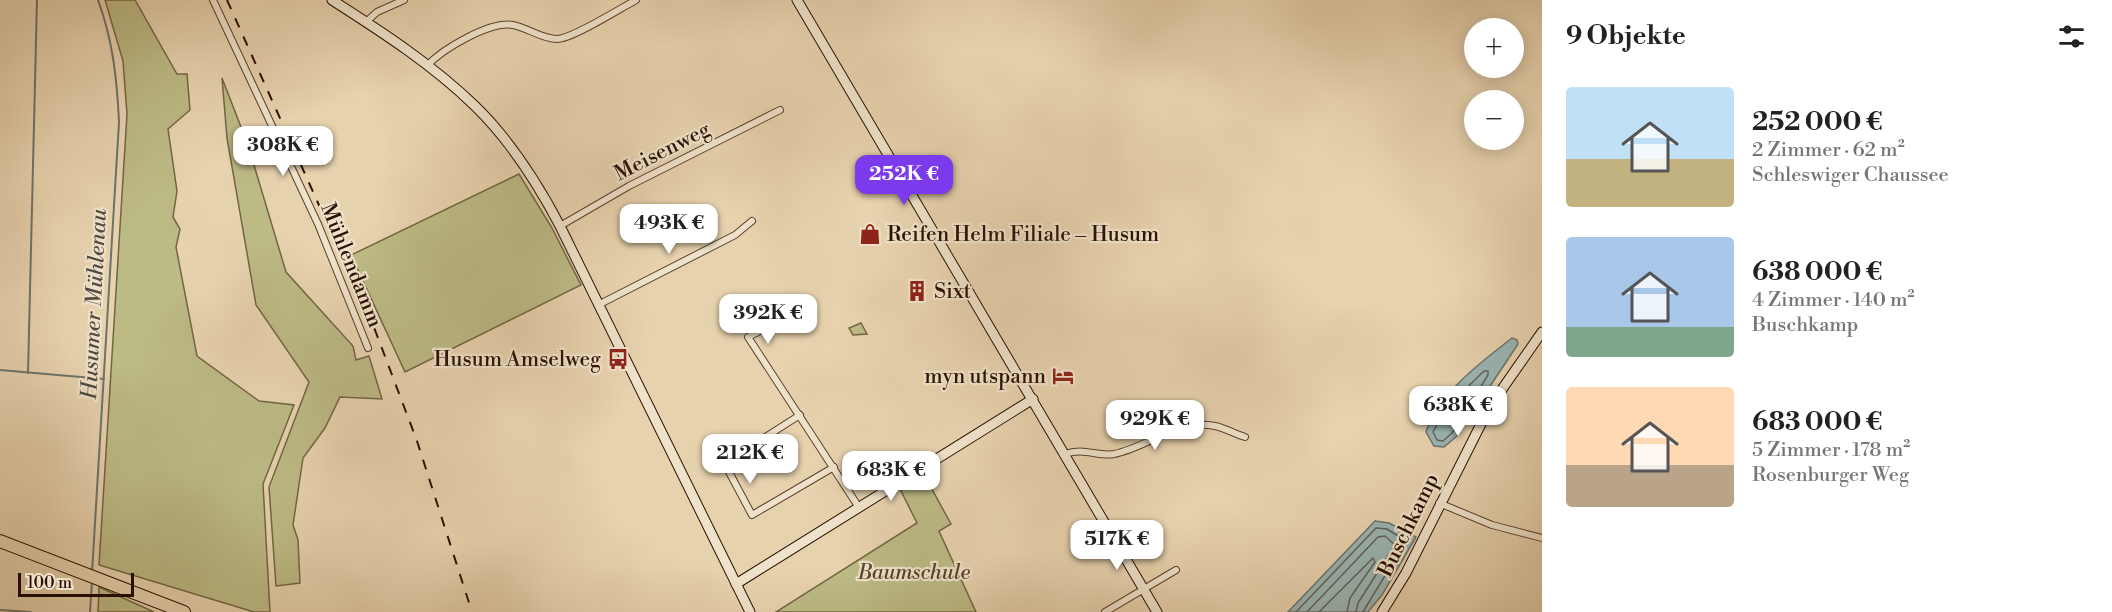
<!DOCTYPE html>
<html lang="de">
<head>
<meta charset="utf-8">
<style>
	:root { --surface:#fff; --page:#f6f6f6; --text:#222; --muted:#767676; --accent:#7c3aed }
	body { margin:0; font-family:"Libre Bodoni",serif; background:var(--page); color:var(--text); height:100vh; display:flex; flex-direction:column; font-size:22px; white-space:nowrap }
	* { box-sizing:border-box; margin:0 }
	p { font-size:20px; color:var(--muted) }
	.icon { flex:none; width:33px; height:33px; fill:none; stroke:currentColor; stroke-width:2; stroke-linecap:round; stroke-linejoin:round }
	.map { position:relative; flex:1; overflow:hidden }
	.drawer { display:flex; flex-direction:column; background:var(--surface); width:570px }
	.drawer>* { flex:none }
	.controls { position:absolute; left:1464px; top:18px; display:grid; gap:12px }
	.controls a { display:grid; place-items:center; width:60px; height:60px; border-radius:50%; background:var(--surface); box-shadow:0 3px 15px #0003; font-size:30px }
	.scale { position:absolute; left:18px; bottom:15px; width:116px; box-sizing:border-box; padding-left:6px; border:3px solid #2a1002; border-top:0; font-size:16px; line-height:21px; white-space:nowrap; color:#2a1002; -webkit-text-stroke:4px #efe2ca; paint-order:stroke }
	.price { position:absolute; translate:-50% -51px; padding:0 14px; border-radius:12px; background:#fff; color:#222; font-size:20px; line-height:39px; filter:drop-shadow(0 2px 3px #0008) }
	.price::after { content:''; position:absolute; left:50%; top:36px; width:18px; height:14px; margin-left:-9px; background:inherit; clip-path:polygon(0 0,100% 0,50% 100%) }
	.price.active { background:var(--accent); color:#fff }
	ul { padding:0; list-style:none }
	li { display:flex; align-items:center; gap:18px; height:150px; padding:0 24px }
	li span { display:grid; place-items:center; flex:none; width:168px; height:120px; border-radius:6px; color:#555 }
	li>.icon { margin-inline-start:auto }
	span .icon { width:72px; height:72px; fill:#fffc; stroke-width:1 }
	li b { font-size:26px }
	h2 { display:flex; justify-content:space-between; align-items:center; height:72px; padding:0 24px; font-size:26px }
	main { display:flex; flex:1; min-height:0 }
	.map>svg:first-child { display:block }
	.green { fill:#bcba85; stroke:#736544; stroke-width:1.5 }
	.water { fill:#9ab5b3; stroke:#6d736c; stroke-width:1.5 }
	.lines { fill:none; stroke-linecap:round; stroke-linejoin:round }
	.shore { stroke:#62625a; stroke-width:1.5 }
	.stream { stroke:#6d736c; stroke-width:2 }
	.street-casing { stroke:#59402d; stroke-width:8 }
	.secondary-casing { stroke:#2a1002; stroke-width:11 }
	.highway-casing { stroke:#2a1002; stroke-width:14 }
	.street { stroke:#efe2ca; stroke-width:6 }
	.secondary { stroke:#efe2ca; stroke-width:9 }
	.highway { stroke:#e7d2ae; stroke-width:12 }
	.rail { stroke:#2a1002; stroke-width:2; stroke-dasharray:10 10; stroke-linecap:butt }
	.labels { text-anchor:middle; stroke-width:4.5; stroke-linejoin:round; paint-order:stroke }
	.street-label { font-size:21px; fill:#2a1002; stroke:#efe2ca }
	.poi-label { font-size:21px; fill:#2a1002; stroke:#efe2ca; text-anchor:start }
	.park-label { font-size:21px; font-style:italic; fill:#564329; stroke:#efe2ca }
	.water-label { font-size:22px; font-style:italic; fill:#514a40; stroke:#efe2ca }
</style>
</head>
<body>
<main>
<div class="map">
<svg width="1542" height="612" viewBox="0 0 1542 612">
	<rect width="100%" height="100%" fill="#e7d2ae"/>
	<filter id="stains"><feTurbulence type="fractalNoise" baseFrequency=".00333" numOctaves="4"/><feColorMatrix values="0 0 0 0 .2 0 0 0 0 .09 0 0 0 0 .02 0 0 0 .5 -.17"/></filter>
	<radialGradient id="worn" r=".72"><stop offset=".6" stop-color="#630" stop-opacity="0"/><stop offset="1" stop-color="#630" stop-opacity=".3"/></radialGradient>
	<g class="green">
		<polygon points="105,0 135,0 177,74 187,74 190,110 168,129 177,191 173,217 180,229 176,247 197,356 259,401 294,405 263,484 270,612 254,612 99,565 127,114 123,61"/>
		<polygon points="222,78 248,145 286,272 353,346 356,360 369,356 382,399 340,397 325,428 303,458 293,525 298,540 300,583 276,586 269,487 309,382 256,305 227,138"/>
		<polygon points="519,174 552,228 581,285 405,372 351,255"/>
		<polygon points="861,323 867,334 853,335 849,328"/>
		<polygon points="922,471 951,524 939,531 976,612 776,612 917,523 898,485"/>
		<polygon points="99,587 154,612 98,612"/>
	</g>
	<g class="water">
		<path d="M1512 338 1517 340 1518 344 1457 436 1444 447 1434 446 1426 432C1438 394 1481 362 1512 338Z"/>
		<polygon points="1375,521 1389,523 1416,537 1382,595 1368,612 1288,612"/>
	</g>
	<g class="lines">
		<g class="shore">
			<polygon points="1484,371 1488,371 1488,375 1452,433 1443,441 1437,440 1433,432 1445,409"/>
			<polyline points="1296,612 1376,528 1387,529 1406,541 1363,612"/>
			<polyline points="1307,612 1378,537 1385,536 1395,545 1358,603 1356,612"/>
			<polyline points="1319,612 1373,558 1375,562 1350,598 1347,612"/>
		</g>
		<g class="stream">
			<polyline points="0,370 104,379"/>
			<polyline points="28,373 37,0"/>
			<path d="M92 573 119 122C117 79 113 41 98 0"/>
			<polyline points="0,610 31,612"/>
			<polyline points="90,612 92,582"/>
		</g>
		<defs>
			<g id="street">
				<polyline points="213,0 318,224 368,348"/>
				<polyline points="366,22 377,12 404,0"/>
				<path d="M427 66C442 49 490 21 513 25 528 28 542 39 557 39 572 39 621 8 636 0"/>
				<polyline points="560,226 629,186 780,110"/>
				<polyline points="598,305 735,235 752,221"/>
				<polyline points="807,308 748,337 858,506"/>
				<polyline points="800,415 734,457 728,470 752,515 834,467"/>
				<path d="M1065 454C1085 447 1096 457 1114 454 1149 447 1178 418 1215 426 1225 428 1235 434 1245 437"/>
				<polyline points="1439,503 1492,525 1542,538"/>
				<polyline points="1105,612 1176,570"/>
			</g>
			<g id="secondary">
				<path d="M332 0C382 32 433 65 475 106 510 140 538 184 560 226L750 612"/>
				<polyline points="797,0 1157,612"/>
				<polyline points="736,584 1033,399"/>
				<polyline points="1382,612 1406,573 1489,408 1542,332"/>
			</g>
			<polyline id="highway" points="0,541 184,612"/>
		</defs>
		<use href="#street" class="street-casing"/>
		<use href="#secondary" class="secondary-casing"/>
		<use href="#highway" class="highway-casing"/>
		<use href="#street" class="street"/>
		<use href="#secondary" class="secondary"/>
		<use href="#highway" class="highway"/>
		<polyline class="rail" points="227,0 375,330 417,441 472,612"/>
	</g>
	<defs>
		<symbol id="shop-bare" viewBox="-9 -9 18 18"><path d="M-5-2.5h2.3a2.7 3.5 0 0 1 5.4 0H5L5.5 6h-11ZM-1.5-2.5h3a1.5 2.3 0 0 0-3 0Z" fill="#8f2418" stroke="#efe2ca" stroke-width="2.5" paint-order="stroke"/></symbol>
		<symbol id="building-bare" viewBox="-9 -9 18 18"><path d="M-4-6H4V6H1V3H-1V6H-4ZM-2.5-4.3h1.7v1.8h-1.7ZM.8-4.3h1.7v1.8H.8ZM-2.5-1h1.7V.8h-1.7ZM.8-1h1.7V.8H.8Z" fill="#8f2418" stroke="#efe2ca" stroke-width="2.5" paint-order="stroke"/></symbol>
		<symbol id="bus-bare" viewBox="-9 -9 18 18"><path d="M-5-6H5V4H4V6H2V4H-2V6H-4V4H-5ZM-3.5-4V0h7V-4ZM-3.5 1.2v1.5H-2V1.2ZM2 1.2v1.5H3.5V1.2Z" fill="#8f2418" stroke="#efe2ca" stroke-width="2.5" paint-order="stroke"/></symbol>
		<symbol id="hotel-bare" viewBox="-9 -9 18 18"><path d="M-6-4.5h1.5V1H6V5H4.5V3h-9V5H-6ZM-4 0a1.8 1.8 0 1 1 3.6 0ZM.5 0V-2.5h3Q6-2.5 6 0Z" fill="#8f2418" stroke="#efe2ca" stroke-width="2.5" paint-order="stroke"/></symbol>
	</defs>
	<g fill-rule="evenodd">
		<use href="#shop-bare" x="855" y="219" width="30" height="30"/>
		<use href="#building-bare" x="902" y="276" width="30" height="30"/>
		<use href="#bus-bare" x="603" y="344" width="30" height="30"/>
		<use href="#hotel-bare" x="1048" y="361" width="30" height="30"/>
	</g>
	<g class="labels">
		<g class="street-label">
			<text transform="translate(662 151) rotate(-27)" y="7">Meisenweg</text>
			<text transform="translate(352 265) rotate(68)" y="7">Mühlendamm</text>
			<text transform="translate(1408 525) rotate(-64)" y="7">Buschkamp</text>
		</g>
		<g class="poi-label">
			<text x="887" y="241">Reifen Helm Filiale – Husum</text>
			<text x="934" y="298">Sixt</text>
			<text x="601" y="366" text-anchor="end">Husum Amselweg</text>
			<text x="1046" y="383" text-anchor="end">myn utspann</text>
		</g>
		<g class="park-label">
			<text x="914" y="579">Baumschule</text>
		</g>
		<g class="water-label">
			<text transform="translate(93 304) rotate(-87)" y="8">Husumer Mühlenau</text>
		</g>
	</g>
	<rect width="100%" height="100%" filter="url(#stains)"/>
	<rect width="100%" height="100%" fill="url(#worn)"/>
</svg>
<div class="controls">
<a>+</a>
<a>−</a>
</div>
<div class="scale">100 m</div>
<b class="price" style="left:283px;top:177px">308K €</b>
<b class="price active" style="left:904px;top:206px">252K €</b>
<b class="price" style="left:669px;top:255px">493K €</b>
<b class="price" style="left:768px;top:345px">392K €</b>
<b class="price" style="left:1458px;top:437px">638K €</b>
<b class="price" style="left:1155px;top:451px">929K €</b>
<b class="price" style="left:750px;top:485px">212K €</b>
<b class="price" style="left:891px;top:502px">683K €</b>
<b class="price" style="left:1117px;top:571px">517K €</b>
</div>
<section class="drawer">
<h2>9 Objekte<svg class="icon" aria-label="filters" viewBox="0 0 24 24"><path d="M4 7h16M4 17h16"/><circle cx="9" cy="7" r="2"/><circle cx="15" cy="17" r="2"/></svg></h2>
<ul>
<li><span style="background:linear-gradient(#bfe0f5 60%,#c2b280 0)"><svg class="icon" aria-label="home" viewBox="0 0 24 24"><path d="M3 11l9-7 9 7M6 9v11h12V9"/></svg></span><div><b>252 000 €</b><p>2 Zimmer · 62 m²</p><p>Schleswiger Chaussee</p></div></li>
<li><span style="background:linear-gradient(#a9c7e8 75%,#7fa58c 0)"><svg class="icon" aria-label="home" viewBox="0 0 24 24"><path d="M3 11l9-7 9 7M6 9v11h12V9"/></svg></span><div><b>638 000 €</b><p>4 Zimmer · 140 m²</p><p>Buschkamp</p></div></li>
<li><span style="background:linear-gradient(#ffd9b3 65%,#b9a48a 0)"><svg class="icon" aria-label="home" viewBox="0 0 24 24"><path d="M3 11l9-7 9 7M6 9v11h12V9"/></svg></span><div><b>683 000 €</b><p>5 Zimmer · 178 m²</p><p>Rosenburger Weg</p></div></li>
</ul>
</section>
</main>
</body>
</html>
